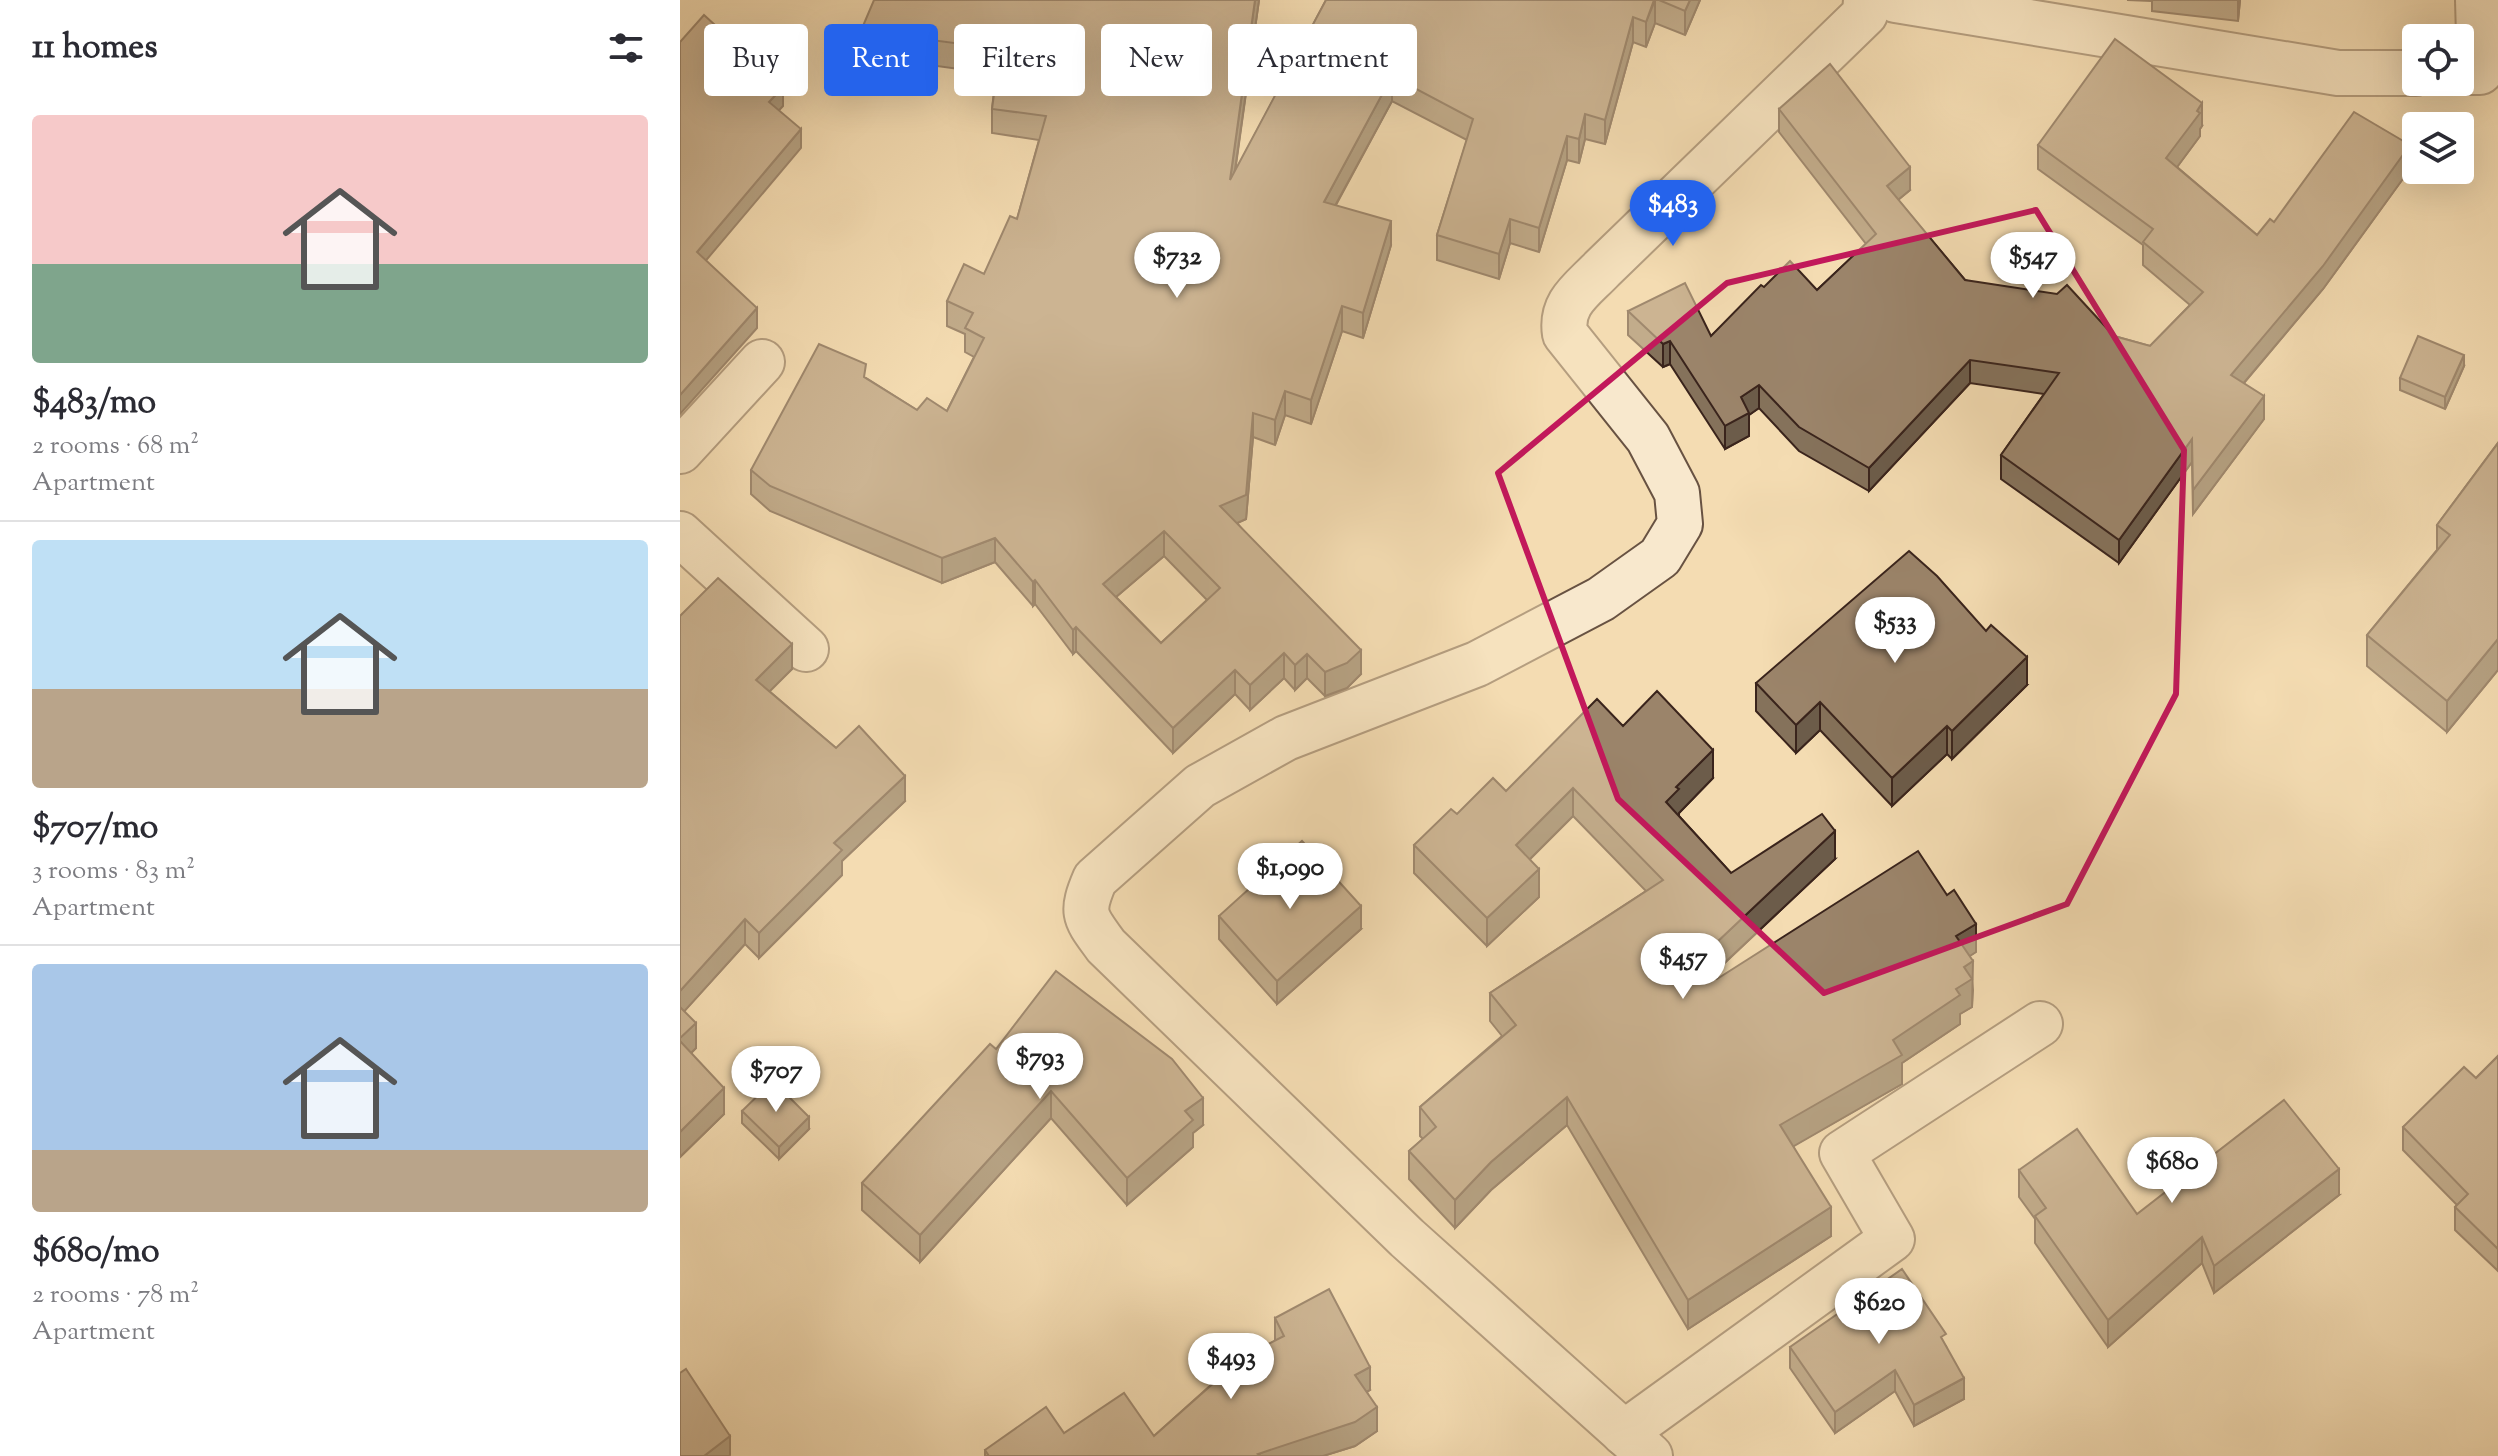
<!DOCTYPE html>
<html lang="en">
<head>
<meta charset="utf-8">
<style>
	:root { --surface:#fff; --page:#f2f2f3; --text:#2b2b33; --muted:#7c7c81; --line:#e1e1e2; --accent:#2563eb }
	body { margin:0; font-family:"Sorts Mill Goudy",serif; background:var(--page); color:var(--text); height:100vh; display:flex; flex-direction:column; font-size:30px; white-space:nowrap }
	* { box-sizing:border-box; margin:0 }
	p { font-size:26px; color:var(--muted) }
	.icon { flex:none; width:44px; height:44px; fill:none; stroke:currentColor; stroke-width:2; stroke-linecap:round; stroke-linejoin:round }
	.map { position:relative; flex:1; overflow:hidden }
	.side { display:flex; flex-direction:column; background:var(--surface); width:680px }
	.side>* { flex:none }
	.top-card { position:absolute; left:24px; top:24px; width:760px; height:72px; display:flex; gap:16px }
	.buttons { position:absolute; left:1722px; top:24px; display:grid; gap:16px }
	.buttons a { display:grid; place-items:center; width:72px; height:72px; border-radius:8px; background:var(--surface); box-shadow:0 8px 32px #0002; font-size:40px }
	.price { position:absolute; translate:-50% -68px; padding:0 18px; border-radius:28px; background:#fff; color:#222; font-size:26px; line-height:52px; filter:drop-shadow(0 2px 4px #0008) }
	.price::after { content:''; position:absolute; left:50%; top:48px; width:24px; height:18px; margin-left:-12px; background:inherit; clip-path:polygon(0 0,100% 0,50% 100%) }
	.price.active { background:var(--accent); color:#fff }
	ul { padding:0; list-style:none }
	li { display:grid; align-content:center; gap:16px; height:424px; padding:0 32px }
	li+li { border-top:2px solid var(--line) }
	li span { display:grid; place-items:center; height:248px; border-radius:8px; color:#555 }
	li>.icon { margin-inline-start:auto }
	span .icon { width:144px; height:144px; fill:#fffc; stroke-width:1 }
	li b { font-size:34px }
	h2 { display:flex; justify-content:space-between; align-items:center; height:96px; padding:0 32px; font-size:34px }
	.pill { padding:0 28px; border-radius:8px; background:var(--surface); box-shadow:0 8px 32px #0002; font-size:28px; line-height:72px }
	.pill.active { background:var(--accent); color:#fff }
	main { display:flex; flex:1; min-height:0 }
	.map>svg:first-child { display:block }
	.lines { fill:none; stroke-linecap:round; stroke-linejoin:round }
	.minor-casing { stroke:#685242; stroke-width:48 }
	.minor { stroke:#f8e8cd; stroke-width:44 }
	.wall { fill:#85725b; stroke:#3a241c; stroke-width:2; fill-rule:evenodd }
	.shaded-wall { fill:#6c5c4a; stroke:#3a241c; stroke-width:2 }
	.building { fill:#9b846a; stroke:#3a241c; stroke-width:2; fill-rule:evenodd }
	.marked { fill:none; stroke:#c2185b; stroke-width:6; stroke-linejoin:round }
</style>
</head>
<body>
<main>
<section class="side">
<h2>11 homes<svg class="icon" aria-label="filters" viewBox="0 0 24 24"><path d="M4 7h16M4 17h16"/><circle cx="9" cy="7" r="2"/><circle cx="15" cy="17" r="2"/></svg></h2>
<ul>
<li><span style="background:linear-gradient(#f6c9c9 60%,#7fa58c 0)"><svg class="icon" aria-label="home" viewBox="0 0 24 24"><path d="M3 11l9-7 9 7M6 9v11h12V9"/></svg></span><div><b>$483/mo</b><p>2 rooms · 68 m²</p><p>Apartment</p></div></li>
<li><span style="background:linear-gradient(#bfe0f5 60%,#b9a48a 0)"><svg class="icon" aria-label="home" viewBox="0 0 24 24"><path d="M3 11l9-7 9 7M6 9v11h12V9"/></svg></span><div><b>$707/mo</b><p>3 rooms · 83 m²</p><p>Apartment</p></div></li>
<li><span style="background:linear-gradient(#a9c7e8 75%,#b9a48a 0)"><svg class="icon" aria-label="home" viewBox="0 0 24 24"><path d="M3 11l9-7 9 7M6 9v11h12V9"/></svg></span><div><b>$680/mo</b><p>2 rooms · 78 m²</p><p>Apartment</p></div></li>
</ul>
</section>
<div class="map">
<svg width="1818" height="1456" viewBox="0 0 1818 1456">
	<rect width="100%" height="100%" fill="#f4dcb2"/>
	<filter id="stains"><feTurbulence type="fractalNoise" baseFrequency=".0025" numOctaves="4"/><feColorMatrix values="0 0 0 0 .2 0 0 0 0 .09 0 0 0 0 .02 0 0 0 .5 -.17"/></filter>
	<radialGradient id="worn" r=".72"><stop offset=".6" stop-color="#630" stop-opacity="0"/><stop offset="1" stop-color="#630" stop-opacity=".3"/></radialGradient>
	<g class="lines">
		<defs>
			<g id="minor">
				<polyline points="1216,0 1658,73 1736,73"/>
				<polyline points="1780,72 1800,72 1798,0"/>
				<polyline points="0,451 82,362"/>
				<polyline points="0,534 126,649"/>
				<polyline points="944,1433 1212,1239 1162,1153 1360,1024"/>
				<path d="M970 1456 727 1238 426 946C405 917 400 914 415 879L520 786 606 738 797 664 921 599 980 557 1000 524 997 493 968 438 885 334C880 303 902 290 922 269L1185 14 1186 0"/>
			</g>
		</defs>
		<use href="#minor" class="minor-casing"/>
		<use href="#minor" class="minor"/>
	</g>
	<g class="wall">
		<path d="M579 0 555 172 646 0H1020L1005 35 975 23 966 47 953 42 925 144 905 139 899 163 887 160 859 252 830 243 819 279 757 260V235L787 140 712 101 656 205 711 245 683 338 662 331 631 424 605 415 595 445 573 437 566 519 557 523 681 674 667 688 645 696 627 678 615 690 604 678 570 710 555 694 493 753 396 651 393 654 355 604 353 606 315 562 262 583 90 511 71 494V470L186 378 237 410 267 411 294 357 285 352V334L267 326V301L304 274 337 219 359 140 312 133V109L316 74 206 59 183 50V26ZM484 556 527 600 481 643 436 597Z"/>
		<polygon points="1447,0 1560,0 1558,21 1472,11 1472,1"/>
		<polygon points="1099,109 1230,190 1218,200 1285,280 1434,336 1470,346 1510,305 1463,265 1463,245 1358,169 1358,145 1522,126 1520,129 1520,136 1497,167 1577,235 1594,222 1730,169 1643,289 1564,383 1584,419 1513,514 1512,462 1439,563 1321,479 1321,455 1364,394 1290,383 1189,491 1119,451 1079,408 1069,415 1069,436 1045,449 990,364 983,367 948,335 948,311 1031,336 1084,287 1137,290 1186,244 1099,132"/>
		<polygon points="1784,366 1765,409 1720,390 1720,378"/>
		<polygon points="1818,443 1818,670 1767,732 1687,666 1687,635 1757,550 1757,525"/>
		<polygon points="0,616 112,669 89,691 156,748 225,801 162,861 162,875 79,958 65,944 4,1011 16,1048 11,1053 44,1114 0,1157"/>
		<polygon points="1076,683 1347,685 1272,759 1267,754 1212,806 1140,730 1116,753 1076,711"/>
		<polygon points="943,726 1033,778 999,813 999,816 1051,873 1155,859 1033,974 1037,979 1296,952 1289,956 1293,990 1292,1007 1280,1014 1280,1024 1222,1063 1222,1084 1113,1146 1151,1236 1008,1329 887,1125 811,1190 775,1228 729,1179 729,1151 743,1139 740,1136 740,1107 822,1036 810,1021 810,993 966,891 893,816 850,859 859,897 807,946 734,873 734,845 777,814 826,791"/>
		<polygon points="539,916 681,929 597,1004 539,939"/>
		<polygon points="316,1049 523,1125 513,1133 513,1147 447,1205 371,1118 240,1262 182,1210 182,1183"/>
		<polygon points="1818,1056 1818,1271 1775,1230 1775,1207 1777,1205 1723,1150 1723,1127 1796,1078"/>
		<polygon points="62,1111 129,1129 99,1159 62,1123"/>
		<polygon points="1339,1170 1457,1214 1659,1195 1534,1293 1522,1263 1428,1347 1355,1243 1355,1219 1339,1197"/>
		<polygon points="595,1318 690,1390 687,1392 697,1431 675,1446 643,1456 305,1456 305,1450 384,1433 474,1436 542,1375 542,1368 595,1341"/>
		<polygon points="1266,1346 1284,1399 1234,1426 1215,1391 1155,1433 1110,1368 1110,1347"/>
	</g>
	<g class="shaded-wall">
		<polygon points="575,0 579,0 550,205 550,180"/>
		<polygon points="975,0 975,23 966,47 966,22"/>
		<polygon points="1010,0 1020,0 1005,35 1005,11"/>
		<polygon points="1558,0 1560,0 1558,21"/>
		<polygon points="953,17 953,42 925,144 925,120"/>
		<polygon points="712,76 712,101 644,226 644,202"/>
		<polygon points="103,87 103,106 89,121 89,102"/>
		<polygon points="1522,103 1522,126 1520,129 1520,136 1486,182 1486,158"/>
		<polygon points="905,114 905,139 899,163 899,139"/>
		<polygon points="121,129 121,148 17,271 17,252"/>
		<polygon points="887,136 887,160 859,252 859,228"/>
		<polygon points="1730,145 1730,169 1643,289 1551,398 1551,375"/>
		<polygon points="1230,167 1230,190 1207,209 1207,186"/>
		<polygon points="830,219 830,243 819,279 819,254"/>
		<polygon points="711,221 711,245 683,338 683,313"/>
		<polygon points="662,306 662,331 631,424 631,400"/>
		<polygon points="77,308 77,328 0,414 0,395"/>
		<polygon points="990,341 990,364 983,367 983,344"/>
		<polygon points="1784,355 1784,366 1765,409 1765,397"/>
		<polygon points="1290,360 1290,383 1189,491 1189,468"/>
		<polygon points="1079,385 1079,408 1069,415 1069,436 1045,449 1045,426 1061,397"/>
		<polygon points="605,391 605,415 595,445 595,420"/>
		<polygon points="1584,396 1584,419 1513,514 1513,490"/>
		<polygon points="573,413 573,437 566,519 540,531 540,506"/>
		<polygon points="1512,439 1512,462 1439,563 1439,540"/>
		<polygon points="484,531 484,556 423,608 423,584"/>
		<polygon points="315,538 315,562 262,583 262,558"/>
		<polygon points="355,580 355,604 353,606 353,582"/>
		<polygon points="396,627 396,651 393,654 393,630"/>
		<polygon points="1818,639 1818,670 1767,732 1767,701"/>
		<polygon points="112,644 112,669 76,705 76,680"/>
		<polygon points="681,650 681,674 667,688 645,696 645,672"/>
		<polygon points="604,653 604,678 570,710 570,685"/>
		<polygon points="627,654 627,678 615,690 615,665"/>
		<polygon points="1347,657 1347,685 1272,759 1272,731"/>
		<polygon points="555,670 555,694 493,753 493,728"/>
		<polygon points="1140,702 1140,730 1116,753 1116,725"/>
		<polygon points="1267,726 1267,754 1212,806 1212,778"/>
		<polygon points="1033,750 1033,778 999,813 999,818 986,802 996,787"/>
		<polygon points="225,776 225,801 162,861 162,875 79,958 79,933 154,843"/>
		<polygon points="893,788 893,816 836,873 836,845"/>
		<polygon points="1155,831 1155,859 1020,986 1020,958"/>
		<polygon points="859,869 859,897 807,946 807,918"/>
		<polygon points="681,906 681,929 597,1004 597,981"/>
		<polygon points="65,919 65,944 0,1016 0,991"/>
		<polygon points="1296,924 1296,952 1276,965 1276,936"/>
		<polygon points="1293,961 1292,1007 1280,1014 1280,1024 1222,1063 1222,1084 1100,1154 1100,1125 1213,1040 1276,989 1284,967"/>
		<polygon points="16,1023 16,1048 0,1064 0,1038"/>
		<polygon points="44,1088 44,1114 0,1157 0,1132"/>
		<polygon points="371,1091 371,1118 240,1262 240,1235"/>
		<polygon points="887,1097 887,1125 811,1190 775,1228 775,1200 811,1162"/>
		<polygon points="523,1098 523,1125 513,1133 513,1147 447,1205 447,1178 505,1111"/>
		<polygon points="129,1117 129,1129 99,1159 99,1147"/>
		<polygon points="1659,1169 1659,1195 1534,1293 1534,1266"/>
		<polygon points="1151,1207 1151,1236 1008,1329 1008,1300"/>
		<polygon points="1522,1237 1522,1263 1428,1347 1428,1320"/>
		<polygon points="690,1367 690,1390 675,1398 675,1375"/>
		<polygon points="1215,1370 1215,1391 1155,1433 1155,1412"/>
		<polygon points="1284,1378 1284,1399 1234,1426 1234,1405"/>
		<polygon points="697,1407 697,1431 675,1446 643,1456 578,1456 578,1454"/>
		<polygon points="50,1436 50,1455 49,1456 24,1456"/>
	</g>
	<g class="building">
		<path d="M194 0H575L550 180 646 0H974L966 22 953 17 925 120 905 114 899 139 887 136 859 228 830 219 819 254 757 235 793 119 712 76 644 202 711 221 683 313 662 306 631 400 605 391 595 420 573 413 566 495 540 506 681 650 667 663 645 672 627 654 615 665 604 653 570 685 555 670 493 728 396 627 393 630 355 580 353 582 315 538 262 558 90 486 71 470 139 344 186 364 184 377 237 410 247 398 267 411 304 338 285 328 293 313 267 301 284 264 304 274 330 216 337 219 366 116 312 109 320 49 206 34 183 26ZM484 531 540 588 481 643 423 584Z"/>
		<polygon points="979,0 1010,0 1005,11"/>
		<polygon points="24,15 103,87 89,102 121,129 17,252 77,308 0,395 0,42"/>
		<polygon points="1435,39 1522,103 1517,111 1520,113 1486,158 1577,235 1590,219 1594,222 1674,112 1730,145 1643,266 1551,375 1584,396 1513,490 1512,439 1439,540 1321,455 1379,373 1290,360 1189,468 1119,427 1079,385 1061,397 1069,413 1045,426 990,341 983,344 948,311 1005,283 1031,336 1081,285 1084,287 1110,261 1137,290 1196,234 1099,109 1150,64 1230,167 1207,186 1285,280 1377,294 1387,285 1434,336 1470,346 1523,292 1463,242 1473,229 1358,145"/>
		<polygon points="1738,336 1784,355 1765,397 1720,378"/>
		<polygon points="1818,443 1818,639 1767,701 1687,635 1770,535 1757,525"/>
		<polygon points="1229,551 1257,576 1306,631 1311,625 1347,657 1272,731 1267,726 1212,778 1140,702 1116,725 1076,683"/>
		<polygon points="38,578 112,644 76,680 156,748 179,726 225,776 154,843 162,850 79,933 65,919 0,991 0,616"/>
		<polygon points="977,691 1033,750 996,787 999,789 986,802 1051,873 1142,814 1155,831 1020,958 1037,979 1238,851 1267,895 1274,890 1296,924 1276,936 1293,961 1284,967 1292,979 1276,989 1280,995 1213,1040 1222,1055 1100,1125 1151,1207 1008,1300 887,1097 811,1162 775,1200 729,1151 756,1127 740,1107 836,1025 810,993 983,880 893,788 836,845 859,869 807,918 734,845 771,809 777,814 813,778 826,791 917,699 943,726"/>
		<polygon points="622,841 681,906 597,981 539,916"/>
		<polygon points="376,971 492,1059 523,1098 505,1111 513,1120 447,1178 371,1091 240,1235 182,1183 310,1044 316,1049"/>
		<polygon points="0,1007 16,1023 0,1038"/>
		<polygon points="0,1041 44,1088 0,1132"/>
		<polygon points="1818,1056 1818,1249 1775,1207 1788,1194 1723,1127 1784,1067 1796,1078"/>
		<polygon points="93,1081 129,1117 99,1147 62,1111"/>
		<polygon points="1604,1100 1659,1169 1534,1266 1522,1237 1428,1320 1355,1216 1366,1208 1339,1170 1397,1129 1457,1214"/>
		<polygon points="1222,1269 1266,1334 1261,1337 1284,1378 1234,1405 1215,1370 1155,1412 1110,1347"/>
		<polygon points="649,1289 690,1367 675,1375 697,1407 675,1422 578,1454 581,1456 309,1456 305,1450 366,1407 384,1433 444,1393 474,1436 545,1373 542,1368 604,1336 595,1318"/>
		<polygon points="6,1369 50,1436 24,1456 0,1456 0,1373"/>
	</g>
	<path d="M0 0H1818V1456H0ZM1356 210 1504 450 1496 694 1387 904 1144 993 938 799 818 473 1047 283Z" fill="#f4dcb2" fill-opacity=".55" fill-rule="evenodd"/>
	<path class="marked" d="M1356 210 1504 450 1496 694 1387 904 1144 993 938 799 818 473 1047 283Z"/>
	<rect width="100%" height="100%" filter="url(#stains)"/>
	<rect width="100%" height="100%" fill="url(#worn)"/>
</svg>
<div class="buttons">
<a><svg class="icon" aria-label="locate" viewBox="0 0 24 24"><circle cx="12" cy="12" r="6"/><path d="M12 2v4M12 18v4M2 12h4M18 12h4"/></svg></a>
<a><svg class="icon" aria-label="layers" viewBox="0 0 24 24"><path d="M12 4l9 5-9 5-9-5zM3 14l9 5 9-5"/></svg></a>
</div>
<b class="price active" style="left:993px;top:248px">$483</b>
<b class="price" style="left:497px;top:300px">$732</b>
<b class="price" style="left:1353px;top:300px">$547</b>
<b class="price" style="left:1215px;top:665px">$533</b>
<b class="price" style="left:610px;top:911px">$1,090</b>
<b class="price" style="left:1003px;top:1001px">$457</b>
<b class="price" style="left:360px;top:1101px">$793</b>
<b class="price" style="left:96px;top:1114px">$707</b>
<b class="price" style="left:1492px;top:1205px">$680</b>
<b class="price" style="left:1199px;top:1346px">$620</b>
<b class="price" style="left:551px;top:1401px">$493</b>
<div class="top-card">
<a class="pill">Buy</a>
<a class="pill active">Rent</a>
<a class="pill">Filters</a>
<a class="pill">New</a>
<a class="pill">Apartment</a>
</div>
</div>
</main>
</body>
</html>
